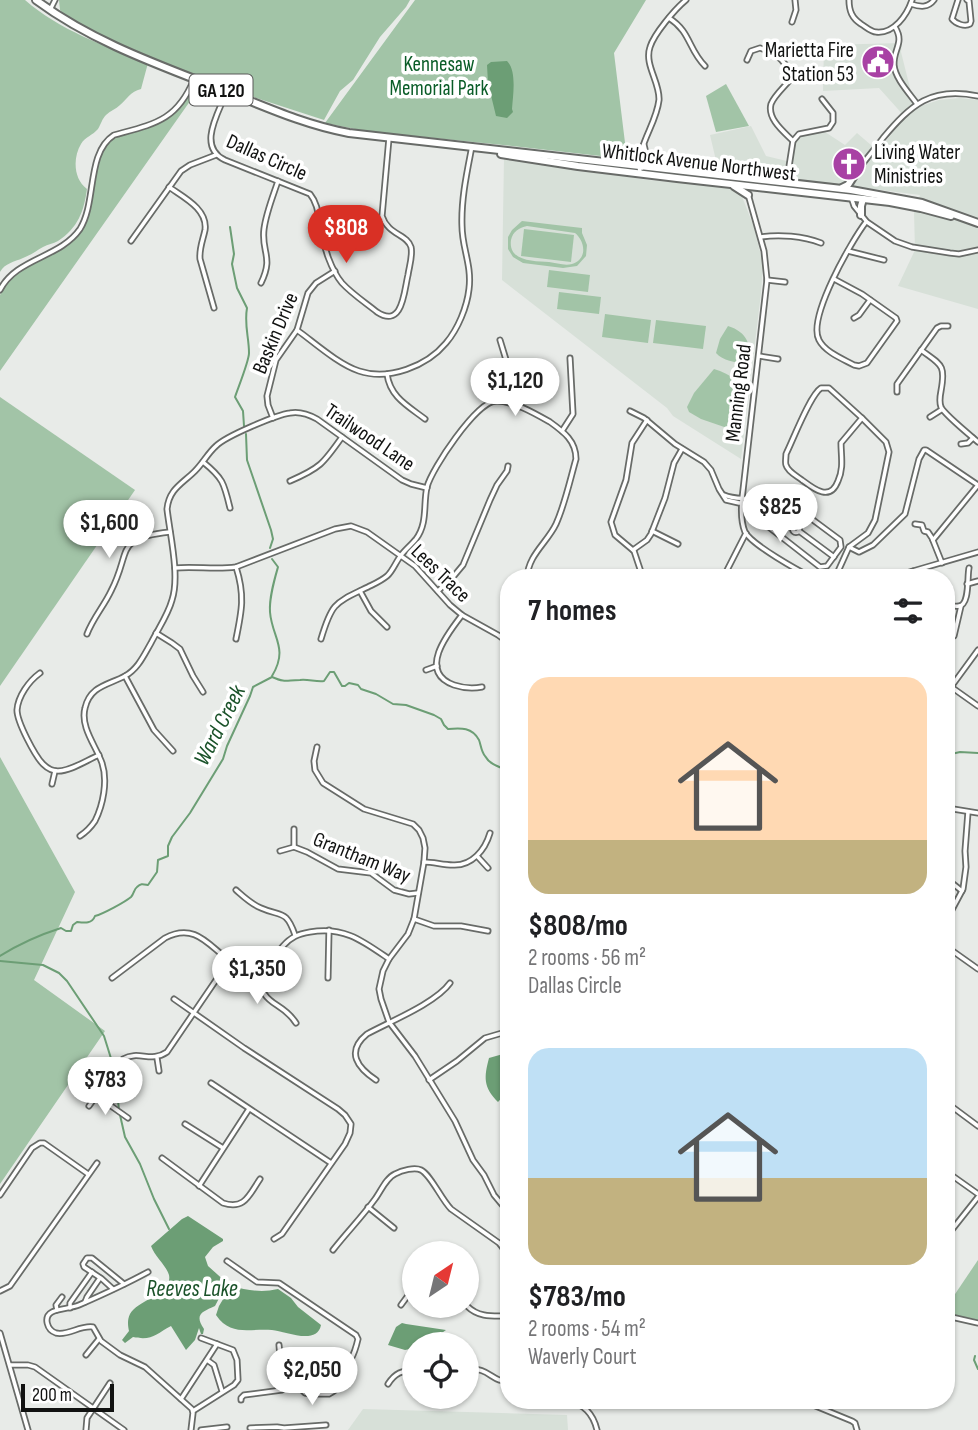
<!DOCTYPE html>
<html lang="en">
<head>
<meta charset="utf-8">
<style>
	:root { --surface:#fff; --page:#f6f6f6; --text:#202124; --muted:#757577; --accent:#d93025 }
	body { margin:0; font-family:"Sofia Sans Condensed",sans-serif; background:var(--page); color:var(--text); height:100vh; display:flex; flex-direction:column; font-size:26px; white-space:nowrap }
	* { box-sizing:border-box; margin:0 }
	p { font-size:23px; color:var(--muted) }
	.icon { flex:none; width:38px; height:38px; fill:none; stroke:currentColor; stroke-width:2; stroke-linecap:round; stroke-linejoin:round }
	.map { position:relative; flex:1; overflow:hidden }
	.side { position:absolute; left:500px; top:569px; width:455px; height:840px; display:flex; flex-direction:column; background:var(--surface); border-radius:28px; box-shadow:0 2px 5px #0004 }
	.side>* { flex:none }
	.needle { width:46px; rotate:35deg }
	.controls { position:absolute; left:402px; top:1241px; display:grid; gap:14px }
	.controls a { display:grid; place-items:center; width:77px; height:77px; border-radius:50%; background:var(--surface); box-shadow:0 2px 5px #0004; font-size:35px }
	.scale { position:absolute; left:21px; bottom:18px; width:93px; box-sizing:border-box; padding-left:7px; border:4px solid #111211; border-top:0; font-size:19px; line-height:24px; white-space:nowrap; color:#111211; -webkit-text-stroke:5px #fff; paint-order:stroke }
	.price { position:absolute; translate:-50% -60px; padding:0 16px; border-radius:24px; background:#fff; color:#222; font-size:23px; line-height:46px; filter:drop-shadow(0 2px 4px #0008) }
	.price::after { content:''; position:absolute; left:50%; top:42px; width:21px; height:16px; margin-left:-10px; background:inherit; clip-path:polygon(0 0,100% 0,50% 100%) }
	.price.active { background:var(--accent); color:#fff }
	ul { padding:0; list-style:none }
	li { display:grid; align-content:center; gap:14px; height:371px; padding:0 28px }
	li span { display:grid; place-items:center; height:217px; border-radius:21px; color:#555 }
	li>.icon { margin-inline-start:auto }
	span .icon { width:126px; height:126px; fill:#fffc; stroke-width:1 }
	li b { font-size:30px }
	h2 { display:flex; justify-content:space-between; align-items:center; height:84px; padding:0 28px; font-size:30px }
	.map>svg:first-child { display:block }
	.built { fill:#d7e0d8 }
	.green { fill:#a2c4a7; fill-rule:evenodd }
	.water { fill:#6c9e75 }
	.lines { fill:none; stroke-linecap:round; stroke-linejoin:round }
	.stream { stroke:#6c9e75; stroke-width:2 }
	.minor-casing { stroke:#686b68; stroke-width:7 }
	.highway-casing { stroke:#686b68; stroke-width:10 }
	.minor { stroke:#fff; stroke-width:3.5 }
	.highway { stroke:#fff; stroke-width:6 }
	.labels { text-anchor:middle; stroke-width:7; stroke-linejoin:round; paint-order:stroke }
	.shield { fill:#fff; stroke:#585958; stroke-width:2 }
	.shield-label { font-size:19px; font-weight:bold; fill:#111211 }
	.poi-label { font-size:21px; fill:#111211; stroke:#fff; text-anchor:end }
	.park-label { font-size:21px; fill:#095c27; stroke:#fff }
	.street-label { font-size:21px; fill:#111211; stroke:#fff }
	.water-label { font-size:23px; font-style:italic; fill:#1a5229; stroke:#fff }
</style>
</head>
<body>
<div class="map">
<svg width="978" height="1430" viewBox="0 0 978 1430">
	<rect width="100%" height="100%" fill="#e8ebe8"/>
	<g class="built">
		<polygon points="902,43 901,52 915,108 939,100 960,98 978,100 978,309 898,286 915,250 914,212 920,195 718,169 710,135 751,126 766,156 791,162 795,141 799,136 825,132 845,145 857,133 878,151 905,117 879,88 823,91 824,45"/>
		<polygon points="504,157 648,180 732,187 741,194 754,227 763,264 761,293 741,459 673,416 667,408 502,280"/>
		<polygon points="363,1409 567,1415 568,1430 348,1430"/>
	</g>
	<g class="green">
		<path d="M0 0H25C59 30 105 46 148 63L141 89C130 92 128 98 120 105 116 109 110 111 106 115 102 119 101 124 98 129 93 135 85 137 81 144 73 157 73 179 87 189 84 211 78 228 58 241 53 244 48 244 43 247 36 251 31 255 23 258 14 262 5 263 0 272Z"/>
		<polygon points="59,0 410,0 406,7 380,37 353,80 340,91 324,120 232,90 108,40 75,23 63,14 60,10"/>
		<polygon points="415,0 646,0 614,53 627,159 503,145 365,131 325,123"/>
		<polygon points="726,84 749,126 716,132 706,96"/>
		<path d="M195 85 200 87 0 371V295C18 257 58 262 82 229 101 203 87 161 113 139 126 128 148 129 163 121 178 113 185 99 195 85Z"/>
		<path d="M522 221 582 228V233L587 245 586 256 577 266 563 268 523 263 513 257 508 249V237L512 230ZM527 226 575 233C585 241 588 259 572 264 565 266 556 263 549 262 535 261 508 262 511 240 513 231 519 228 527 226Z"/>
		<polygon points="524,229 574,235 571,262 521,256"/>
		<polygon points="549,270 590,275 588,292 547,287"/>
		<polygon points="559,292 601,297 599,314 557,309"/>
		<polygon points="605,314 651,320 648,343 602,337"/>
		<polygon points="656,320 706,326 703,349 653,343"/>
		<path d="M728 326C747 332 754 346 745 364 735 362 723 361 716 353L720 339Z"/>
		<path d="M714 369C748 379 754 403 733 430L701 419 689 412 687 407 694 393Z"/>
		<polygon points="0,397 135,490 0,686"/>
		<polygon points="0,757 75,892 34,980 105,1031 0,1184"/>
		<polygon points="978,1260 978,1320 947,1313 947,1306"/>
	</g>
	<g class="water">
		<path d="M507 61C517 71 513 95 512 109L513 112 507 118 496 116 488 83 487 65 491 62Z"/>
		<path d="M509 1051V1090L498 1102C483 1087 484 1077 489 1058L503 1054Z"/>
		<path d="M188 1216 223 1239V1241L213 1247 205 1257 208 1266 227 1283 215 1306C202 1312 194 1314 204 1329L203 1334H201L199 1328 195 1340 186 1350 171 1326C156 1334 152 1341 133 1337L125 1343 122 1340 129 1331C128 1326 127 1320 130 1314 137 1300 173 1294 169 1275 166 1265 155 1257 151 1246L182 1219Z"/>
		<path d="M231 1286C247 1290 261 1293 278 1289L291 1298 298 1307 321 1325C317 1346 285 1331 272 1330 250 1328 231 1337 216 1315L219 1306Z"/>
		<polygon points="402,1323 406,1324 446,1330 426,1344 415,1344 415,1348 405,1350 388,1345 396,1327"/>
	</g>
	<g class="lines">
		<g class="stream">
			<path d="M230 227 234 254 232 264 237 288 247 308C244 325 249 337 249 353 249 361 238 388 235 397L243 411 244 426"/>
			<polyline points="246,434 247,460 271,530 273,539 270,548"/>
			<path d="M272 676C289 648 272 638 270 612 269 598 274 581 278 567L272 559"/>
			<polyline points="947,755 960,752 978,753"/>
			<path d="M0 956C19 944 39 935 61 928L66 931H71L73 925 77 922C85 923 92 924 95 916 103 914 125 902 131 897 134 894 134 889 137 887 141 883 143 884 148 885L157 872 158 860 168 856V846L172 837 190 813 223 759 227 746 250 696 253 687 272 677C286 683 286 680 300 680 308 679 316 682 324 681L330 672H334L342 686H345L349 683 358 685 361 689 376 694 393 704 406 705 434 715 441 719 444 725 448 729C461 728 472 727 479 740 481 745 481 751 485 756 490 765 500 767 509 771"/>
			<polyline points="0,961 43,965 59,973 67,981 104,1036 114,1068"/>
			<polyline points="115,1074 119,1110"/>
			<polyline points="120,1115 125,1137 140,1164 154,1199 169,1229"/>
			<polyline points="975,1356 974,1360 978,1369"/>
		</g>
		<defs>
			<g id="minor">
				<path d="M849 0C849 11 852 18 861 24 866 27 871 32 876 32 894 34 907 15 912 0"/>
				<path d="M958 0 952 19C956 24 965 27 970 24L971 21 969 1 967 0"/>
				<path d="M911 4C920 7 928 8 934 0"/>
				<polyline points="50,10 55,0"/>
				<path d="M669 18C691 32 688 49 705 66"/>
				<polyline points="792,22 796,10 795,0"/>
				<path d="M895 27C905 43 893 49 894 65 895 78 909 93 917 104"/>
				<path d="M747 60 751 51 760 48C777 54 790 62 789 81 784 87 774 96 771 104 767 119 784 132 793 141"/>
				<path d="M226 93C218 114 197 147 225 160L310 194C319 205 318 218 321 231 324 247 331 270 342 283 352 294 366 303 377 312 403 329 404 291 408 275 409 267 413 256 411 247 407 234 388 235 382 216L389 138"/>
				<polyline points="642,168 645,149 644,145"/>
				<path d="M640 173C636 145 656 126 659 100 660 82 644 65 650 47 654 34 675 9 686 0"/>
				<path d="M856 173C864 161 874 150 883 138 911 105 931 86 978 96"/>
				<polyline points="780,180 788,173 793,141 799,134 829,128 833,122 833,113 822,99"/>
				<path d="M169 187C183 197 208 209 205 230 203 240 199 248 200 259L214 308"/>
				<path d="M748 194 764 251 767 280 742 499C741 510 741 522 745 532 752 545 799 571 813 578"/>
				<polyline points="851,197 854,206 867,222 895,241 912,247 950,253 959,254 978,250"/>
				<path d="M761 237C779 234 803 236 821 243"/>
				<polyline points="131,241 181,171 190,165 216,155"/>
				<polyline points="848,251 884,260"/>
				<path d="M834 279 862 294 896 318 897 321 867 363 859 366 854 365C843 359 825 352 819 340 807 318 852 240 866 222"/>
				<polyline points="767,280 785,282"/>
				<path d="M261 283C274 256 261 253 264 229 266 213 273 196 278 181"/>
				<path d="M0 290C16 258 60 258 80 229 97 202 86 153 114 135 154 124 177 121 194 79"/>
				<polyline points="854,318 859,315 870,300"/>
				<path d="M297 330C315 343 338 364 359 371 389 381 427 366 446 343 458 329 467 307 469 289 472 265 462 248 462 226 461 199 467 172 472 146"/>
				<path d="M921 350C941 365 946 364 941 391 940 396 939 402 941 407 944 414 971 436 978 442"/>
				<polyline points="759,356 778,359"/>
				<path d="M387 374C390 397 408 406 425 419"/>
				<path d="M821 388H829L862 418 841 443C841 456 844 468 838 481 830 502 814 489 802 480 797 476 788 472 786 465 785 463 786 457 786 454 793 440 810 395 821 388Z"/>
				<polyline points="897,392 897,384 937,328 941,326 948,326"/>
				<polyline points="495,401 495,388 507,363 500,340"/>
				<polyline points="630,411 644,418 675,444 704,462 711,470 719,489 726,500 739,503 758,502"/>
				<polyline points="930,417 941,410"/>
				<polyline points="273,418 268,405 267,396 276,360 297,330 308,293 316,283 335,271"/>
				<polyline points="562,431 573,414 570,358"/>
				<polyline points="961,444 968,443 973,438"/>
				<path d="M203 462C223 478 224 483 230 508"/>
				<path d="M290 481C320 468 323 464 342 437"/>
				<polygon points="768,489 774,491 840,540 841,547 827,566 820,567 765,524 761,511 763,494"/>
				<path d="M724 495C733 499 741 498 751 499 767 502 781 518 794 527"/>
				<polyline points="915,524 922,525 924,531 928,532 932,538 942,563"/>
				<circle cx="796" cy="529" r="3.5"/>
				<polyline points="799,526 806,515"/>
				<polyline points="652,531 678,544"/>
				<polyline points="799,531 834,557"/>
				<polyline points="933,540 978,485"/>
				<polyline points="849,547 859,552 873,545 905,514 919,459 924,450 926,450 978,485"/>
				<polyline points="633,550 647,540 651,534 665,498 674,463 682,449"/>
				<path d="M236 567C245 595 242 610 236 639"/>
				<path d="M175 568C196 566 215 570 236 567L335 529 351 526 367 532 415 566 450 605 462 615 498 635 509 643"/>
				<polyline points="913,571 915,578"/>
				<polyline points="725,573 733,578"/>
				<polyline points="643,578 634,551 615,535 611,522 626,480 632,443 647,420"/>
				<polyline points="723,578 746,533"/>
				<polyline points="835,578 849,547 868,533 875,520 889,452 886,442 862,418"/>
				<polyline points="889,578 978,552"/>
				<polyline points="967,584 978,581"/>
				<polyline points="360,591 371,611 387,627"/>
				<polyline points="438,591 453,577 463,565 490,500 497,485 507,471 508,466"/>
				<path d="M947 605C951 605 955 607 959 606 970 605 967 576 969 568"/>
				<path d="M462 615C448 633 417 672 454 685 463 688 472 689 482 687"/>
				<polyline points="156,633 172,643 180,649 193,676 203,692"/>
				<path d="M87 634C93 618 104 606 111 591 132 551 113 538 170 532"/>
				<path d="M321 639C332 602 335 603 368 587 374 584 381 581 387 576 393 571 396 561 402 554 406 549 412 544 416 539 428 523 423 504 427 487 432 468 476 403 495 401 512 400 536 414 550 422 564 432 576 441 576 459 570 480 565 504 556 524 547 543 528 555 527 578"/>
				<polyline points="947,639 954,636 961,606"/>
				<polyline points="426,670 437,666"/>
				<path d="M40 673C29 681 18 696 17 710 17 722 35 756 43 764 47 768 52 771 58 771 71 771 87 760 99 755"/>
				<polyline points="125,676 154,730 173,751"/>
				<polyline points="947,684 978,706"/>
				<polyline points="951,687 978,650"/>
				<polyline points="317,747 314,761 315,770 323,783 364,809 413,824 419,830 423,838 425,848 424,862 414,919 408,934 389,959 383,971 379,989 381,999 389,1022 415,1056 455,1121 473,1160 484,1175 494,1195 509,1213"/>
				<polyline points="52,784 55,771"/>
				<polyline points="947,808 978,813"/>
				<polyline points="294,829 294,847"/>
				<path d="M80 836C86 832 91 827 95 821 103 805 108 781 102 763 96 746 80 727 85 708 90 686 108 685 125 676 138 669 144 655 151 643 158 629 168 615 172 600 180 576 170 535 167 509 169 489 182 484 195 471 203 463 208 453 216 446 226 436 276 415 290 413 300 411 308 414 317 419L402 480 411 484 427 488"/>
				<polyline points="280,851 294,847 307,852 338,869 371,873 394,890 409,894 418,893"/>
				<polyline points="477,856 488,868"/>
				<path d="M424 862C434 862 443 865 453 865 472 866 485 850 490 833"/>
				<polyline points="947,879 962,891"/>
				<path d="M236 890C244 897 251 904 261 908 281 917 286 909 295 935"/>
				<polyline points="414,919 434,926 461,926 488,931"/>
				<polyline points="947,919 963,889 966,867 965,851 968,812"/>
				<polyline points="947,947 978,969"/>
				<path d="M258 969C261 1010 280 998 296 1023"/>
				<path d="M112 978 165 938C207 916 217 970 255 969 268 969 275 955 283 946 291 937 298 934 310 932 344 926 363 941 389 959"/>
				<polyline points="328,978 329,930"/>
				<polyline points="174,999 244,1048 338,1109 345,1115 351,1124 350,1133 345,1144 282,1234 274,1239"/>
				<polyline points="947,1029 951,1037 947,1047"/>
				<polyline points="157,1058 159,1071"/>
				<path d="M376 1080C358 1068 345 1052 367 1034 389 1022 436 1003 450 983"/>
				<polyline points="429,1080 457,1061 485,1038 509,1031"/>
				<polyline points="211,1083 331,1163"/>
				<polyline points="97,1096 128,1118"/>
				<polyline points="947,1103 978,1126"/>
				<path d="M89 1106 123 1059C139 1050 151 1063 167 1052L229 961"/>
				<polyline points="185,1124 223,1148"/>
				<path d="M162 1158 223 1203C245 1210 249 1195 260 1179"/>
				<polyline points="947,1172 978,1194"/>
				<polyline points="199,1186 249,1109"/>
				<polyline points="0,1195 32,1148 40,1143 44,1143 88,1174"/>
				<polyline points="368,1207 394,1228"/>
				<polyline points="947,1236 978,1197"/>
				<polyline points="509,1237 503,1248 509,1266"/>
				<path d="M333 1250C347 1232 362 1217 375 1199 381 1191 386 1178 395 1174 402 1170 415 1167 421 1170 431 1175 441 1199 451 1209L499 1243 503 1248"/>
				<path d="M227 1261 257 1282 279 1283 356 1335 358 1339C355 1352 350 1368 336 1372L288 1367 281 1368 279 1345"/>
				<path d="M148 1272C126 1284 102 1295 79 1305 72 1308 57 1309 52 1312 43 1317 47 1330 56 1333 68 1336 80 1325 93 1327L101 1341 120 1355 145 1367 192 1409 193 1413 191 1430"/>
				<polyline points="113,1289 102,1279 84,1267 83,1264 87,1258 92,1258 124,1284"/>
				<polyline points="0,1291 10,1286 97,1163"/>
				<polyline points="85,1302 87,1297 100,1278"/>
				<polyline points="401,1305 415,1286"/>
				<path d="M467 1306C479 1318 493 1316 509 1316"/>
				<polyline points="70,1308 70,1303 92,1272"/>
				<polyline points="57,1310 56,1305 62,1297"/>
				<polyline points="947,1316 978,1323"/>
				<polyline points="0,1333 28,1430"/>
				<polyline points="86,1355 99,1339"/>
				<polyline points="207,1360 214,1365 222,1391"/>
				<polyline points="10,1365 28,1365 35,1367 124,1430"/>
				<path d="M467 1369C490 1367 492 1383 509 1381"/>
				<path d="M388 1384C395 1373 402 1370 415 1371"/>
				<polyline points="282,1385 298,1386 305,1393 310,1394 329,1394 334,1391"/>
				<polyline points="181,1399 217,1344"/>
				<polyline points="241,1400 241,1398 244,1395 282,1390"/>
				<path d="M568 1400C584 1405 593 1413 597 1430"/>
				<polyline points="801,1400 852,1421 855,1423 857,1430"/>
				<polyline points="193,1411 234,1385 238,1380 237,1360 233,1350 201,1338"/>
				<polyline points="250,1428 277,1427 284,1428 326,1425"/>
				<polyline points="86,1430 87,1418 110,1383"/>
				<polyline points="201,1430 227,1427"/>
			</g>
			<g id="highway">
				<path d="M36 0C94 43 162 66 228 92 268 108 306 125 349 133L851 190 922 203 978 223"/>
				<polyline points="501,154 578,166 677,178 890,202 921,208 951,216"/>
				<polyline points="734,186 748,195"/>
				<polyline points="842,188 848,185 855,174"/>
				<polyline points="861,215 861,206 863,199"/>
			</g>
		</defs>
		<use href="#minor" class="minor-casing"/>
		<use href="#highway" class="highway-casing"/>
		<use href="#minor" class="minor"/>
		<use href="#highway" class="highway"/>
	</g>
	<defs>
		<symbol id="civic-disc" viewBox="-11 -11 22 22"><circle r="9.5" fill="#a841a4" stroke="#fff"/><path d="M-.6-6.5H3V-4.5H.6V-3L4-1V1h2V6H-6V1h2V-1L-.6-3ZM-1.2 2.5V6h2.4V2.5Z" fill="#fff"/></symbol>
		<symbol id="church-disc" viewBox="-11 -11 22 22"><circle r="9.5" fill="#a841a4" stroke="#fff"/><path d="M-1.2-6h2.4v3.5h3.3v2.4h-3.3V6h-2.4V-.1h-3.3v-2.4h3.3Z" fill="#fff"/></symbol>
	</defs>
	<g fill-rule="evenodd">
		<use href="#civic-disc" x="859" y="43" width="38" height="38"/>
		<use href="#church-disc" x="830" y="145" width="38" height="38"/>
	</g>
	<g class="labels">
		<rect class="shield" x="189.5" y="74.5" width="63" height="31" rx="5"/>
		<g class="shield-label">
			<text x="221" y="97">GA 120</text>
		</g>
		<g class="poi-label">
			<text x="854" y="57">Marietta Fire<tspan x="854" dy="24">Station 53</tspan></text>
			<text x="874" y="159" text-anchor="start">Living Water<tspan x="874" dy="24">Ministries</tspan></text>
		</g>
		<g class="park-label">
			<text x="439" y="71">Kennesaw<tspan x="439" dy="24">Memorial Park</tspan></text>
		</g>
		<g class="street-label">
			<text transform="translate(267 157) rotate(24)" y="7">Dallas Circle</text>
			<text transform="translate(699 162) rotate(7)" y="7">Whitlock Avenue Northwest</text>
			<text transform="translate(275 333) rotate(-67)" y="7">Baskin Drive</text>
			<text transform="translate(738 393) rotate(-83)" y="7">Manning Road</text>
			<text transform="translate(370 437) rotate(34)" y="7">Trailwood Lane</text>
			<text transform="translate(441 573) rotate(44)" y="7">Lees Trace</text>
			<text transform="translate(362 857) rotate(22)" y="7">Grantham Way</text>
		</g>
		<g class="water-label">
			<text transform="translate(219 725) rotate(-63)" y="8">Ward Creek</text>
			<text x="192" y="1296">Reeves Lake</text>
		</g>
	</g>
</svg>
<div class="controls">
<a><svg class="needle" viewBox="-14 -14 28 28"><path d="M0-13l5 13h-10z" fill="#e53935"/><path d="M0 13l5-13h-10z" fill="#757577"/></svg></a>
<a><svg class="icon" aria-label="locate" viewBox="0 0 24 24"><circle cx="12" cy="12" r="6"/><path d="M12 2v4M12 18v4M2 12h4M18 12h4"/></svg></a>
</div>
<div class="scale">200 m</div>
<b class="price active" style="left:346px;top:265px">$808</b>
<b class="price" style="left:515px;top:418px">$1,120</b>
<b class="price" style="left:780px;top:544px">$825</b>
<b class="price" style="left:109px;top:560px">$1,600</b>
<b class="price" style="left:257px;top:1006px">$1,350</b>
<b class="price" style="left:105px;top:1117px">$783</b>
<b class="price" style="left:312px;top:1407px">$2,050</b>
<section class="side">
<h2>7 homes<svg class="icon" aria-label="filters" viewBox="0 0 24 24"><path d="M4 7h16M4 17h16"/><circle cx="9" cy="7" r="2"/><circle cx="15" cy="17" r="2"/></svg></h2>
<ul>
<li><span style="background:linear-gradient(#ffd9b3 75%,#c2b280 0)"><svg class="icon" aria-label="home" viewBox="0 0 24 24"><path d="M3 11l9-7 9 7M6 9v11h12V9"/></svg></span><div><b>$808/mo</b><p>2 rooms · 56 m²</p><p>Dallas Circle</p></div></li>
<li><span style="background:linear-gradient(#bfe0f5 60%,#c2b280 0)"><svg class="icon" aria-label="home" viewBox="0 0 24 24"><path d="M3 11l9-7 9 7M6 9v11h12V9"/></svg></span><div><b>$783/mo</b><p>2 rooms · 54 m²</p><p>Waverly Court</p></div></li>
</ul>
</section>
</div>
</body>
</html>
